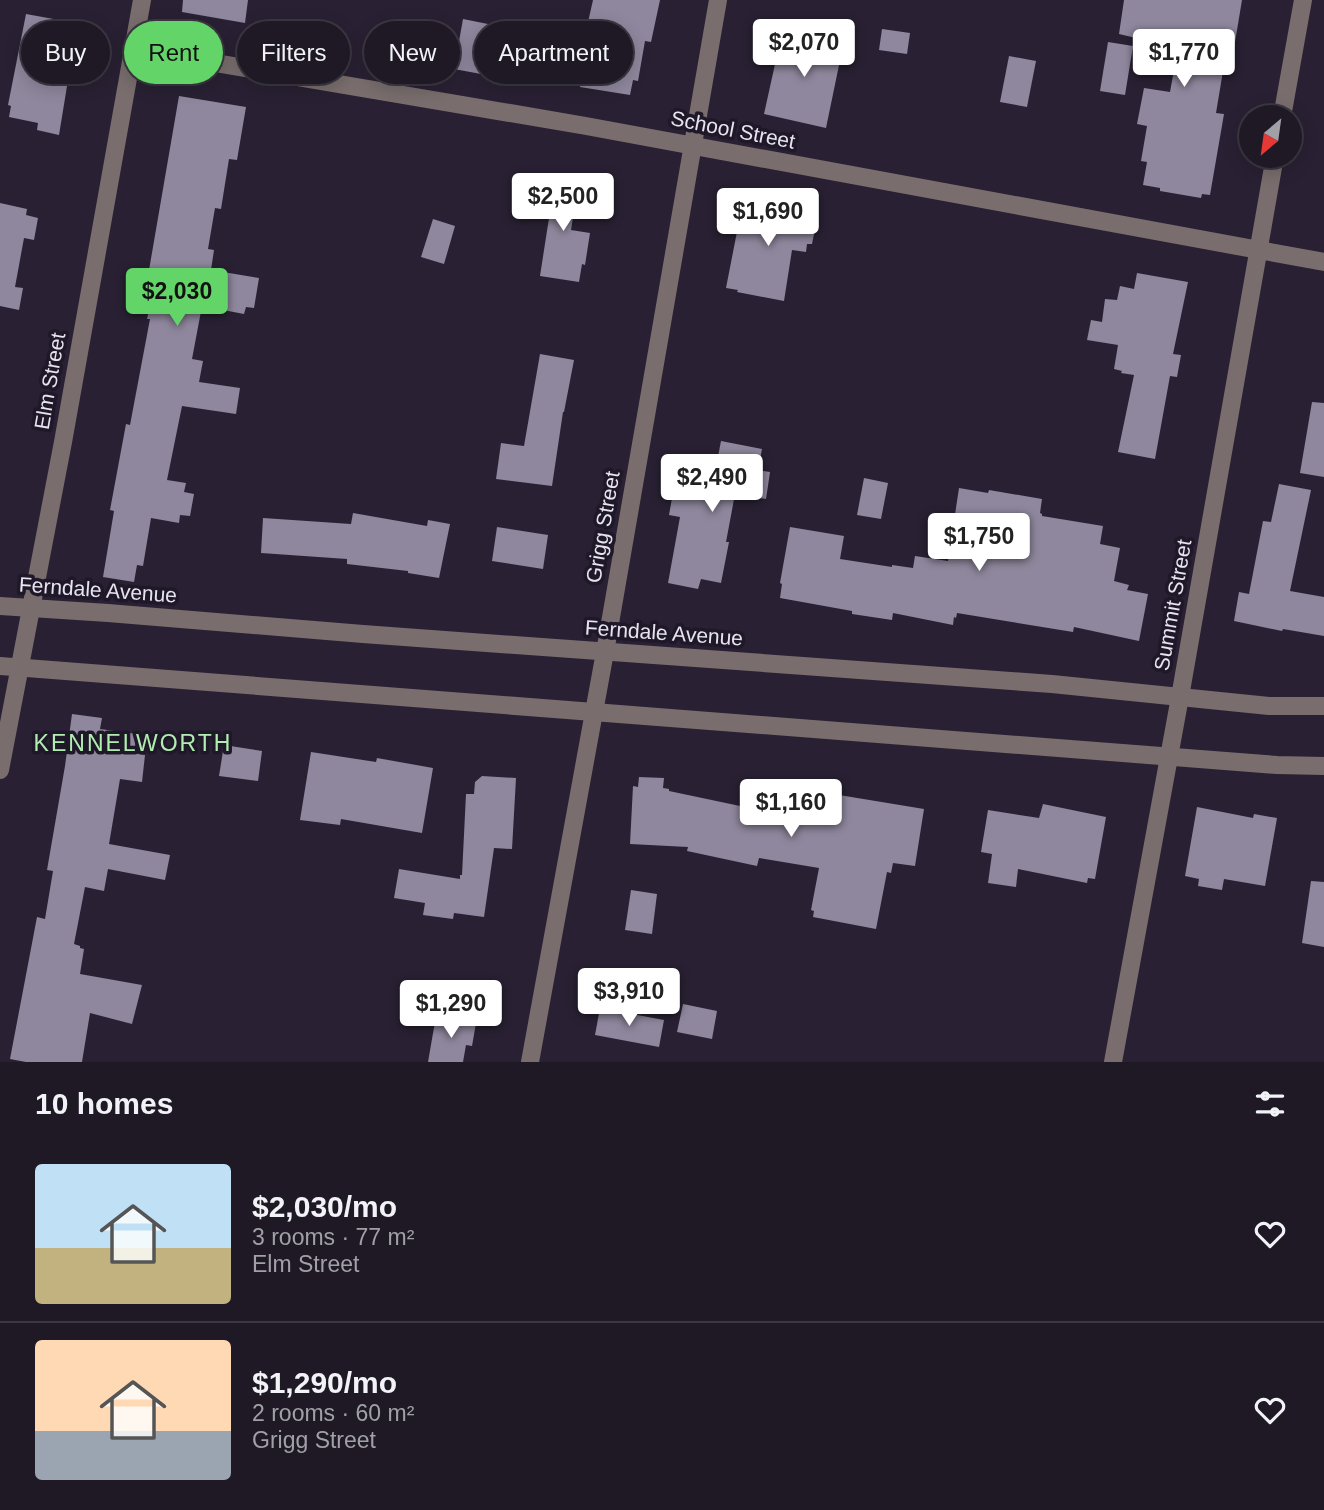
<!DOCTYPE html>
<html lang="en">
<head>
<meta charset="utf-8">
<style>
	:root { --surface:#1f1926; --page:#27222e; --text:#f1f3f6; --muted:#a1a0a7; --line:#3c3843; --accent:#63d468 }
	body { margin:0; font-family:Arial,sans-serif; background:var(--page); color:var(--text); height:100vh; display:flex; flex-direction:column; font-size:26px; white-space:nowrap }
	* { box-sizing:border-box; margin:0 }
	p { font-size:23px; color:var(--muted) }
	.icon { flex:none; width:38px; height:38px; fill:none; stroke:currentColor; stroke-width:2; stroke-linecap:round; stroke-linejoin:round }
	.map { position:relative; height:1062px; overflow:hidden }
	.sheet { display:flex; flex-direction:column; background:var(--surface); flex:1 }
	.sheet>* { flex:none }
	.banner { position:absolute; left:21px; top:21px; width:700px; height:63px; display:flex; gap:14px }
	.needle { width:46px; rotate:209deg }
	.tools { position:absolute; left:1239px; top:105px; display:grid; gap:14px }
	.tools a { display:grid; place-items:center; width:63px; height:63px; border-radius:50%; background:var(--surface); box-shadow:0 4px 18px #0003,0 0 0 2px var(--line); font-size:35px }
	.price { position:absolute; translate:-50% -60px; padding:0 16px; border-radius:7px; background:#fff; color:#222; font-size:23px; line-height:46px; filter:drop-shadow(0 2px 4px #0008) }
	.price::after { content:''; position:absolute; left:50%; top:42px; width:21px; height:16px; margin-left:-10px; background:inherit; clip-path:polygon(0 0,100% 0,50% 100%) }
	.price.active { background:var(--accent); color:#111 }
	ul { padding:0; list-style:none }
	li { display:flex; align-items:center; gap:21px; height:175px; padding:0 35px }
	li+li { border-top:2px solid var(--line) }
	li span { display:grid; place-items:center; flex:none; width:196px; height:140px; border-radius:7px; color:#555 }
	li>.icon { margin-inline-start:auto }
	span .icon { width:84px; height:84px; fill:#fffc; stroke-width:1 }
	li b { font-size:30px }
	h2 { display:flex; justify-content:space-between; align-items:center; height:84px; padding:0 35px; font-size:30px }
	.tag { padding:0 24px; border-radius:32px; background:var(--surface); box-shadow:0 4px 18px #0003,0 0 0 2px var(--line); font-size:24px; line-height:63px }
	.tag.active { background:var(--accent); color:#111 }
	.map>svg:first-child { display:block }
	.building { fill:#8f879d }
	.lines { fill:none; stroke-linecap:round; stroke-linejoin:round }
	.minor { stroke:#796d6d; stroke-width:18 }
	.labels { text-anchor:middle; stroke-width:7; stroke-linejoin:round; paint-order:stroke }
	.street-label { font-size:21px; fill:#e7e3ef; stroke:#1f1829 }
	.neighbourhood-label { font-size:23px; letter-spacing:2px; fill:#b1ecb1; stroke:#1f1829 }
</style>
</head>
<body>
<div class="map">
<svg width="1324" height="1062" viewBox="0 0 1324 1062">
	<rect width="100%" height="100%" fill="#292133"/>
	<g class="building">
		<polygon points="183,0 248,0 245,23 182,12"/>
		<polygon points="593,0 660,0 651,42 645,41 638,81 633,80 630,95 580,87 591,32 586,31"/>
		<polygon points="1124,0 1242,0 1233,54 1226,53 1216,113 1224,114 1210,195 1202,194 1201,198 1160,191 1160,188 1143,185 1147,162 1141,161 1147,126 1137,124 1144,88 1170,92 1178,48 1119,34"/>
		<polygon points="26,14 70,22 69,24 77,25 59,135 37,130 38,123 9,117 11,106 8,105"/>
		<polygon points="463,19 488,24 481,74 454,69"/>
		<polygon points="882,29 910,33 907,54 879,50"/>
		<polygon points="789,30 844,41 826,128 764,114 781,37 787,38"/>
		<polygon points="1108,42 1133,46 1125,95 1100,91"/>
		<polygon points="1009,56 1036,61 1027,107 1000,102"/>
		<polygon points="179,96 246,107 237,160 229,159 221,209 215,208 208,249 214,250 211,270 259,278 254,308 246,307 244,314 202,306 192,359 203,361 199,382 240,388 236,414 182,406 167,480 186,483 184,492 194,494 190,516 180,515 179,523 151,518 143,566 137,565 134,582 103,577 114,511 110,510 126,424 130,425 150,319 147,319 150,306 143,305"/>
		<polygon points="550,176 579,181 571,230 590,233 585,265 582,264 579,282 540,276 549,218 543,217"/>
		<polygon points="743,201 818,214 812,244 807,244 806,252 792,250 784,301 737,292 738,290 726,288"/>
		<polygon points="0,203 27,209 26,215 38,218 34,240 24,238 15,287 23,288 19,310 0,306"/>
		<polygon points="433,219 455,226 444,264 421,257"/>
		<polygon points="1137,273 1188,282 1173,354 1181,355 1177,377 1170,376 1155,459 1118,452 1134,375 1121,373 1122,371 1114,369 1118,345 1087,340 1091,320 1102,322 1105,299 1117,300 1120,286 1134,289"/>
		<polygon points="540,354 574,360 564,412 563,412 552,486 496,479 501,443 524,446"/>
		<polygon points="1312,402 1324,403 1324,477 1300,473"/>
		<polygon points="721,441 762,449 758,470 770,472 766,499 735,494 726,542 729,542 721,583 701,579 698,589 668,583 680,517 669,515 676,476 713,483"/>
		<polygon points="864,478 888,483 881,519 857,515"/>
		<polygon points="1279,484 1311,490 1290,591 1324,597 1324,636 1283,629 1282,631 1234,621 1239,592 1249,594 1263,521 1271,522"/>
		<polygon points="959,488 988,493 989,490 1042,499 1040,513 1042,514 1042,516 1103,526 1100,544 1120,548 1114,581 1129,585 1127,590 1148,594 1139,641 1074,627 1073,632 957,613 956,618 954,617 953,625 893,613 892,620 852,614 852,611 780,598 782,584 780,583 790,527 844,536 840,559 892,567 892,565 913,568 915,556 948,561"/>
		<polygon points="353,513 427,526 428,520 450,524 439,578 408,573 408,571 347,564 347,559 261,553 263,518 351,524"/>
		<polygon points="497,527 548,535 543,569 492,561"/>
		<polygon points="72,714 102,718 100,729 137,734 134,753 145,755 142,782 120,779 109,844 170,855 165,880 108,869 104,891 85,887 74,944 80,946 80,948 84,949 80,974 142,985 132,1024 90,1013 82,1062 26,1062 10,1059 37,917 45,919 53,871 47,870 65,766"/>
		<polygon points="224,745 262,751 258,781 219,776"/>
		<polygon points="311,752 376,762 377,758 433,768 422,833 341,819 340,825 300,820"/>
		<polygon points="482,776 516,778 512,849 494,848 484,917 454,913 453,919 423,915 425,903 394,898 399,869 460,879 460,875 462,875 466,794 474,794 475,782"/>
		<polygon points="639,777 664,778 663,788 669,789 669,791 759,810 762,797 766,798 768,787 827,796 827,793 924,809 915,866 893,863 891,873 887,872 876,929 813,917 814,911 811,910 819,868 759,858 757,866 687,851 688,847 630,844 633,786 638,787"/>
		<polygon points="1043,804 1106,817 1095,879 1088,878 1087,883 1018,869 1016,887 988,883 992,854 981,852 988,810 1039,818"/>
		<polygon points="1197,807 1253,818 1254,814 1277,818 1265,886 1224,879 1222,890 1198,886 1199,879 1185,876"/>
		<polygon points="1311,881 1324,882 1324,947 1302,943"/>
		<polygon points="631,890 657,894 652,934 625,930"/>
		<polygon points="683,1004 717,1011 712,1039 677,1032"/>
		<polygon points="600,1008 664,1020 659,1047 595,1035"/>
		<polygon points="436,1016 476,1023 472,1046 466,1045 463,1062 428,1062"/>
	</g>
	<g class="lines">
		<g class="minor">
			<polyline points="133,49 586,126 1324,262"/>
			<polyline points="1282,117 1303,0"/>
			<polyline points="0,606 108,613 363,634 1052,684 1269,706 1324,706"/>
			<polyline points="0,666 1277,765 1324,766"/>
			<polyline points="0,770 63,442 142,0"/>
			<polyline points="530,1062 605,652 718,0"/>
			<polyline points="1113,1062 1180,697 1275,156"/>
		</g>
	</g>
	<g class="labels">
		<g class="street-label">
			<text transform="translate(733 130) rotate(11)" y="7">School Street</text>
			<text transform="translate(50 381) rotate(-80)" y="7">Elm Street</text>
			<text transform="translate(603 527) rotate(-80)" y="7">Grigg Street</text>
			<text transform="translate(98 590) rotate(4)" y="7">Ferndale Avenue</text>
			<text transform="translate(1173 605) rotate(-80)" y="7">Summit Street</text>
			<text transform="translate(664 633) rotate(4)" y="7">Ferndale Avenue</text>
		</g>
		<g class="neighbourhood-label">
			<text x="133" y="751">KENNELWORTH</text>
		</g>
	</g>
</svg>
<div class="tools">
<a><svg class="needle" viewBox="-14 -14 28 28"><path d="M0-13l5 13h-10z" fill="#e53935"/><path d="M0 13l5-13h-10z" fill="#a1a0a7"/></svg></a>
</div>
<b class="price" style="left:804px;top:79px">$2,070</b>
<b class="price" style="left:1184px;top:89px">$1,770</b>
<b class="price" style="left:563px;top:233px">$2,500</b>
<b class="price" style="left:768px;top:248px">$1,690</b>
<b class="price active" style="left:177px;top:328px">$2,030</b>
<b class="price" style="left:712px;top:514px">$2,490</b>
<b class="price" style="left:979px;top:573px">$1,750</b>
<b class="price" style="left:791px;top:839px">$1,160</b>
<b class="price" style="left:629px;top:1028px">$3,910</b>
<b class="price" style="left:451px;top:1040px">$1,290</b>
<div class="banner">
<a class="tag">Buy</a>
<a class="tag active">Rent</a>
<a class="tag">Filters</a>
<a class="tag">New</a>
<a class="tag">Apartment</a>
</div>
</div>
<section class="sheet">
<h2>10 homes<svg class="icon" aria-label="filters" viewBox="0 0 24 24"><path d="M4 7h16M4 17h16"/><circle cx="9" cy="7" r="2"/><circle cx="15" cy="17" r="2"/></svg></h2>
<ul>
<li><span style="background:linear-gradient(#bfe0f5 60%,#c2b280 0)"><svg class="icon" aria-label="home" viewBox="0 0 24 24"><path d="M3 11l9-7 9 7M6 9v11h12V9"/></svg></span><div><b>$2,030/mo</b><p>3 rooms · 77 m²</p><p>Elm Street</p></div><svg class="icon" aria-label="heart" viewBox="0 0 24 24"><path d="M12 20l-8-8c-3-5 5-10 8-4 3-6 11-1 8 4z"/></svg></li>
<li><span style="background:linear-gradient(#ffd9b3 65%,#9aa5b1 0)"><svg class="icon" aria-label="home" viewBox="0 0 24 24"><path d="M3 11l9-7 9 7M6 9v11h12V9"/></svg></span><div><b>$1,290/mo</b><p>2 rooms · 60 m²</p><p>Grigg Street</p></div><svg class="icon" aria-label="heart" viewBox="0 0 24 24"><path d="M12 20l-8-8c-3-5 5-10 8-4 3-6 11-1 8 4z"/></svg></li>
</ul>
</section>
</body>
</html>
